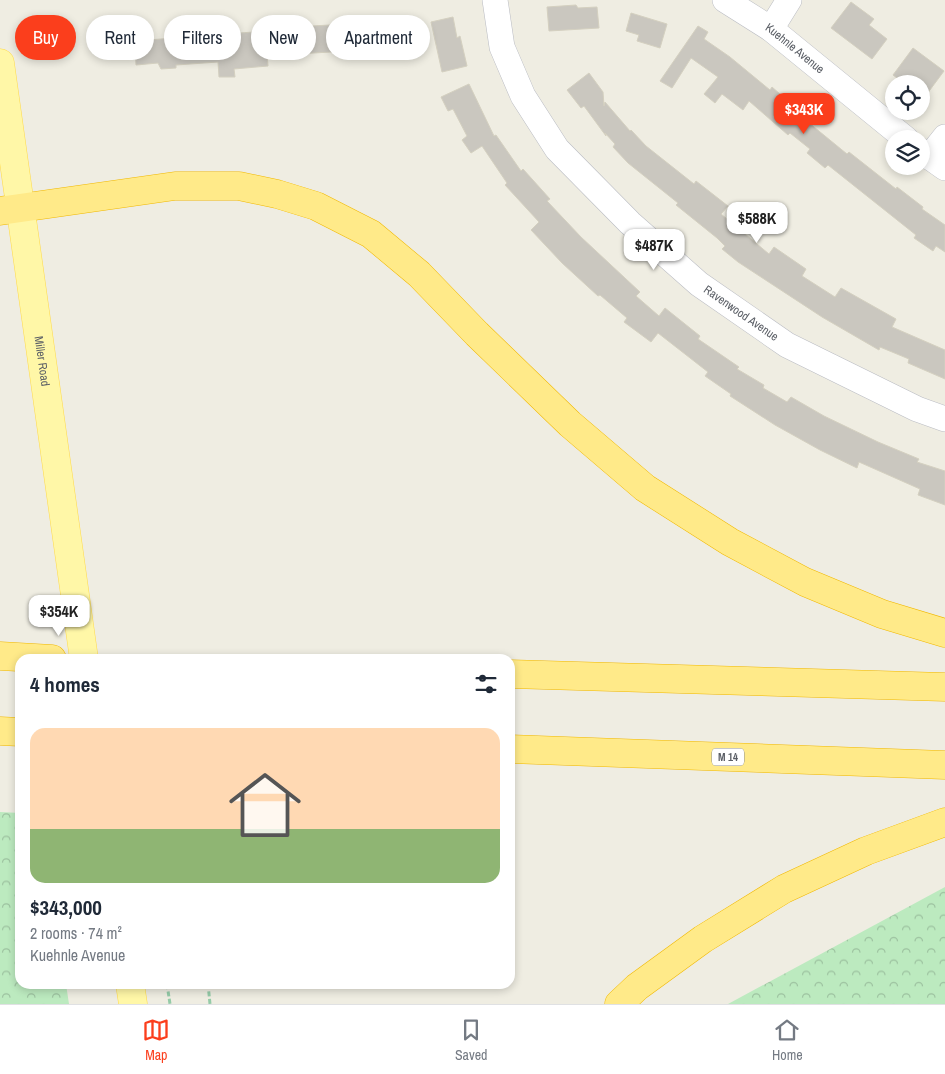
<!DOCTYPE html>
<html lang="en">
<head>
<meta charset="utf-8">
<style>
	:root { --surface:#fff; --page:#f2f2f3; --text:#1f2937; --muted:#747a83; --line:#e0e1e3; --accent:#fb3e1c }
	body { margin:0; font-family:"Archivo Narrow",sans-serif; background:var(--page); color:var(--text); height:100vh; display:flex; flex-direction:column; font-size:19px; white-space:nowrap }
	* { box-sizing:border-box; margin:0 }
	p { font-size:16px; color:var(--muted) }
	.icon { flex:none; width:28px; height:28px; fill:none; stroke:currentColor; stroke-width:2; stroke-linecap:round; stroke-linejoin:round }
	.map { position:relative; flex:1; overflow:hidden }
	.side { position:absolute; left:15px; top:654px; width:500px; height:335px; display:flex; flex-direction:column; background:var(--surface); border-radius:15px; box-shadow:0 2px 8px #0003 }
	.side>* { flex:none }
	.guide { position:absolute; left:15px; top:15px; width:500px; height:45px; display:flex; gap:10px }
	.controls { position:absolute; left:885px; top:75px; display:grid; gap:10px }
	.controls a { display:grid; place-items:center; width:45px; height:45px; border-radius:50%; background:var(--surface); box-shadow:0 2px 8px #0003; font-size:25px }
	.price { position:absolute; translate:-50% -42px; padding:0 11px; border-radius:10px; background:#fff; color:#222; font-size:16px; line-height:32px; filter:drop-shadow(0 1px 2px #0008) }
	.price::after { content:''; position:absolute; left:50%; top:30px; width:15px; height:11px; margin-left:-8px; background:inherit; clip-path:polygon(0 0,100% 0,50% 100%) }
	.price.current { background:var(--accent); color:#fff }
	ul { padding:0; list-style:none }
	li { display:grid; align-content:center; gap:10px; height:265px; padding:0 15px }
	li span { display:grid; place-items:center; height:155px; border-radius:15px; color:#555 }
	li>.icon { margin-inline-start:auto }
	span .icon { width:90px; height:90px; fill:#fffc; stroke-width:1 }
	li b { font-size:21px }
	h2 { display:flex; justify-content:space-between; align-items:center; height:60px; padding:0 15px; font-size:21px }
	.pill { padding:0 18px; border-radius:22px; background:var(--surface); box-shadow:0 2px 8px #0003; font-size:18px; line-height:45px }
	.pill.current { background:var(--accent); color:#fff }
	.tab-bar { display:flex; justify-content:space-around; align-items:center; height:70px; border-top:1px solid var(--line); background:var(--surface); font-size:14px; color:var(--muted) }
	.tab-bar a { display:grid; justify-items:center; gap:2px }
	.tab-bar .current { color:var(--accent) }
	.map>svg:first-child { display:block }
	.forest { fill:url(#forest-crowns) }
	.building { fill:#cac7bf; stroke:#d4d0c0 }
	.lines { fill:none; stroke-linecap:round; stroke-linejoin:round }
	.minor-casing { stroke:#babcc3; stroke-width:26 }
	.major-casing { stroke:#ffda4b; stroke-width:29 }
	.highway-casing { stroke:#f1b800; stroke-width:29 }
	.path { stroke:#94cba8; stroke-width:3; stroke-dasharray:5 2.5; stroke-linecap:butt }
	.minor { stroke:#fff; stroke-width:25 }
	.major { stroke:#fff7a7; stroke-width:28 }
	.highway { stroke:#ffea89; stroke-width:28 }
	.labels { text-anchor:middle; stroke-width:5; stroke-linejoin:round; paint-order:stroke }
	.shield { fill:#fff; stroke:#8c8e93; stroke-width:1 }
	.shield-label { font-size:11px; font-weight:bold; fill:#5a5e65 }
	.street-label { font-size:12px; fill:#5a5e65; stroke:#fff }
</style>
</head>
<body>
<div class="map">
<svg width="945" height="1004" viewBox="0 0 945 1004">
	<defs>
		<pattern id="forest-crowns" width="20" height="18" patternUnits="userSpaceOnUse" patternTransform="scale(1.25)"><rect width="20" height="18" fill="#bceabf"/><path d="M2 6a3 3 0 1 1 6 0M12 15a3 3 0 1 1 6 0" fill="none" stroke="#9cc19f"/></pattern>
	</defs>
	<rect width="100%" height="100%" fill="#efede2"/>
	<g class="forest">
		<polygon points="0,812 20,813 20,984 66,984 69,1004 0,1004"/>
		<polygon points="945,887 945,1004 728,1004"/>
	</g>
	<g class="building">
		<polygon points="851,2 874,19 869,25 887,39 872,59 831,28"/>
		<polygon points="576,5 578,8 597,7 599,28 549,31 547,7"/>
		<polygon points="631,13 667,24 660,48 637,41 639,35 626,31"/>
		<polygon points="453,17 457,38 460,36 467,66 442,72 431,22"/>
		<polygon points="390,19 393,47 348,51 296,54 296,51 267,53 268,66 234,69 235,77 219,77 218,62 176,65 176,68 161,69 158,63 136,65 135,45 148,44 148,40 174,38 174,43 213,41 212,35 295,29 295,27 347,24 347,23"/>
		<polygon points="698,26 708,32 704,39 730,57 770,90 772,87 805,116 803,118 847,154 849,152 896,189 897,187 923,207 922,209 945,225 945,252 936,246 933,251 914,238 916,235 828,165 825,168 807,153 810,149 790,133 788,135 749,101 743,110 722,94 715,103 704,94 718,77 691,58 672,88 660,81"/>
		<polygon points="913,48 944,71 921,102 921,84 905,84 893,75"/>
		<polygon points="589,73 603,92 604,106 605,102 630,131 631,130 646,146 694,184 696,181 728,206 721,214 769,254 774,247 806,269 802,276 835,297 841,288 896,319 892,327 945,350 945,379 908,363 909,359 880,347 879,350 822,317 738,262 722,249 725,246 717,238 676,205 678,203 628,163 613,147 615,144 605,133 606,136 584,106 581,108 567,90"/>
		<polygon points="469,84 494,136 496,135 521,171 523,169 550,199 547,201 581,237 640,292 636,296 659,316 665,308 700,336 698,339 739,367 737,369 764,385 763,388 787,402 791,397 824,416 878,442 919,459 917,462 945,471 945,505 918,495 920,489 859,462 857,468 820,450 775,425 730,396 731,394 705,376 708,372 658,333 651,342 624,322 627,318 600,295 598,296 562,263 531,230 539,222 505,185 507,183 482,146 471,153 462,140 467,136 453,109 448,111 441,97"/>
	</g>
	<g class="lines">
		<defs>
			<g id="minor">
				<path id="s1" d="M495 0 502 47 523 96 557 149 630 223 699 284 787 345 917 409 945 419"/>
				<path id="s2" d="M725 0 771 29 906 139"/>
				<polyline points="771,29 789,0"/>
				<polyline points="921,151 945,168"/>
				<polyline points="929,157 945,137"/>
			</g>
			<g id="major">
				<path id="s3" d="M0 63 84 659"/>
				<polyline points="130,984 133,1004"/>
			</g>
			<g id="highway">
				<polyline points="0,211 175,186 239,186 277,194 316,206 371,234 419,274 477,334 570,424 645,488 730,542 805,582 882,614 945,633"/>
				<polyline points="0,656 52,659"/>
				<polyline points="510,674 945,687"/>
				<polyline points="0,731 20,732"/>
				<polyline points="510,749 945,765"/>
				<polyline points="619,1004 637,987 703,939 784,889 866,851 945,822"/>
			</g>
		</defs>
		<use href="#minor" class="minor-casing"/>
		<use href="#major" class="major-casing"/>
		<use href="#highway" class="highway-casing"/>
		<g class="path">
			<polyline points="167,984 170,1004"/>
			<polyline points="208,984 210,1004"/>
		</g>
		<use href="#minor" class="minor"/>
		<use href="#major" class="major"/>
		<use href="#highway" class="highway"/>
	</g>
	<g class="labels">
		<rect class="shield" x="712" y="748.5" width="32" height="17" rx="4"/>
		<g class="shield-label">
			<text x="728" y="761">M 14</text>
		</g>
		<g class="street-label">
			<text dy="4" stroke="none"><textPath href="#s2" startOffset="85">Kuehnle Avenue</textPath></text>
			<text dy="4" stroke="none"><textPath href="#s1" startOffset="411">Ravenwood Avenue</textPath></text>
			<text dy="4" stroke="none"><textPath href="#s3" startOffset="301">Miller Road</textPath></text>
		</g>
	</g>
</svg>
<div class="controls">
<a><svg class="icon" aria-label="locate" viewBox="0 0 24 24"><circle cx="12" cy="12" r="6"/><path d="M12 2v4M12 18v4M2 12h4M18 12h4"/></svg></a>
<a><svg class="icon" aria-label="layers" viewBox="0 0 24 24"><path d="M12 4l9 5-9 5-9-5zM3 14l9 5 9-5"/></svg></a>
</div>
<b class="price current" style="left:804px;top:135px">$343K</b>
<b class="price" style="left:757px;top:244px">$588K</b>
<b class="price" style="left:654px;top:271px">$487K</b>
<b class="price" style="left:59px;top:637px">$354K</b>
<div class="guide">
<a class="pill current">Buy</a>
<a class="pill">Rent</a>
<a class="pill">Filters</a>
<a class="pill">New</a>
<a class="pill">Apartment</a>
</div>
<section class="side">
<h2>4 homes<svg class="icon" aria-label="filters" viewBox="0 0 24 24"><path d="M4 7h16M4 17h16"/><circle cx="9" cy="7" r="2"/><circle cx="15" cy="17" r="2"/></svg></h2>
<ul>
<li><span style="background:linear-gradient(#ffd9b3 65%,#8fb573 0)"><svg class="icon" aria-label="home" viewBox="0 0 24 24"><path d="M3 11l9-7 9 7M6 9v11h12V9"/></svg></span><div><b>$343,000</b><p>2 rooms · 74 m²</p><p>Kuehnle Avenue</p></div></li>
</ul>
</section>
</div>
<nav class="tab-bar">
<a class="current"><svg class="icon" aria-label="map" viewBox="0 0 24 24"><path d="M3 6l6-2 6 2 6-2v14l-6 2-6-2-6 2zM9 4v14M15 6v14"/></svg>Map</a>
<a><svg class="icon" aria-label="saved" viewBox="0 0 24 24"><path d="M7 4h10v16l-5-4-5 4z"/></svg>Saved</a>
<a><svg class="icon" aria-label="home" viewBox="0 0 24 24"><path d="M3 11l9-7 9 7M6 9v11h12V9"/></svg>Home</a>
</nav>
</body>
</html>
